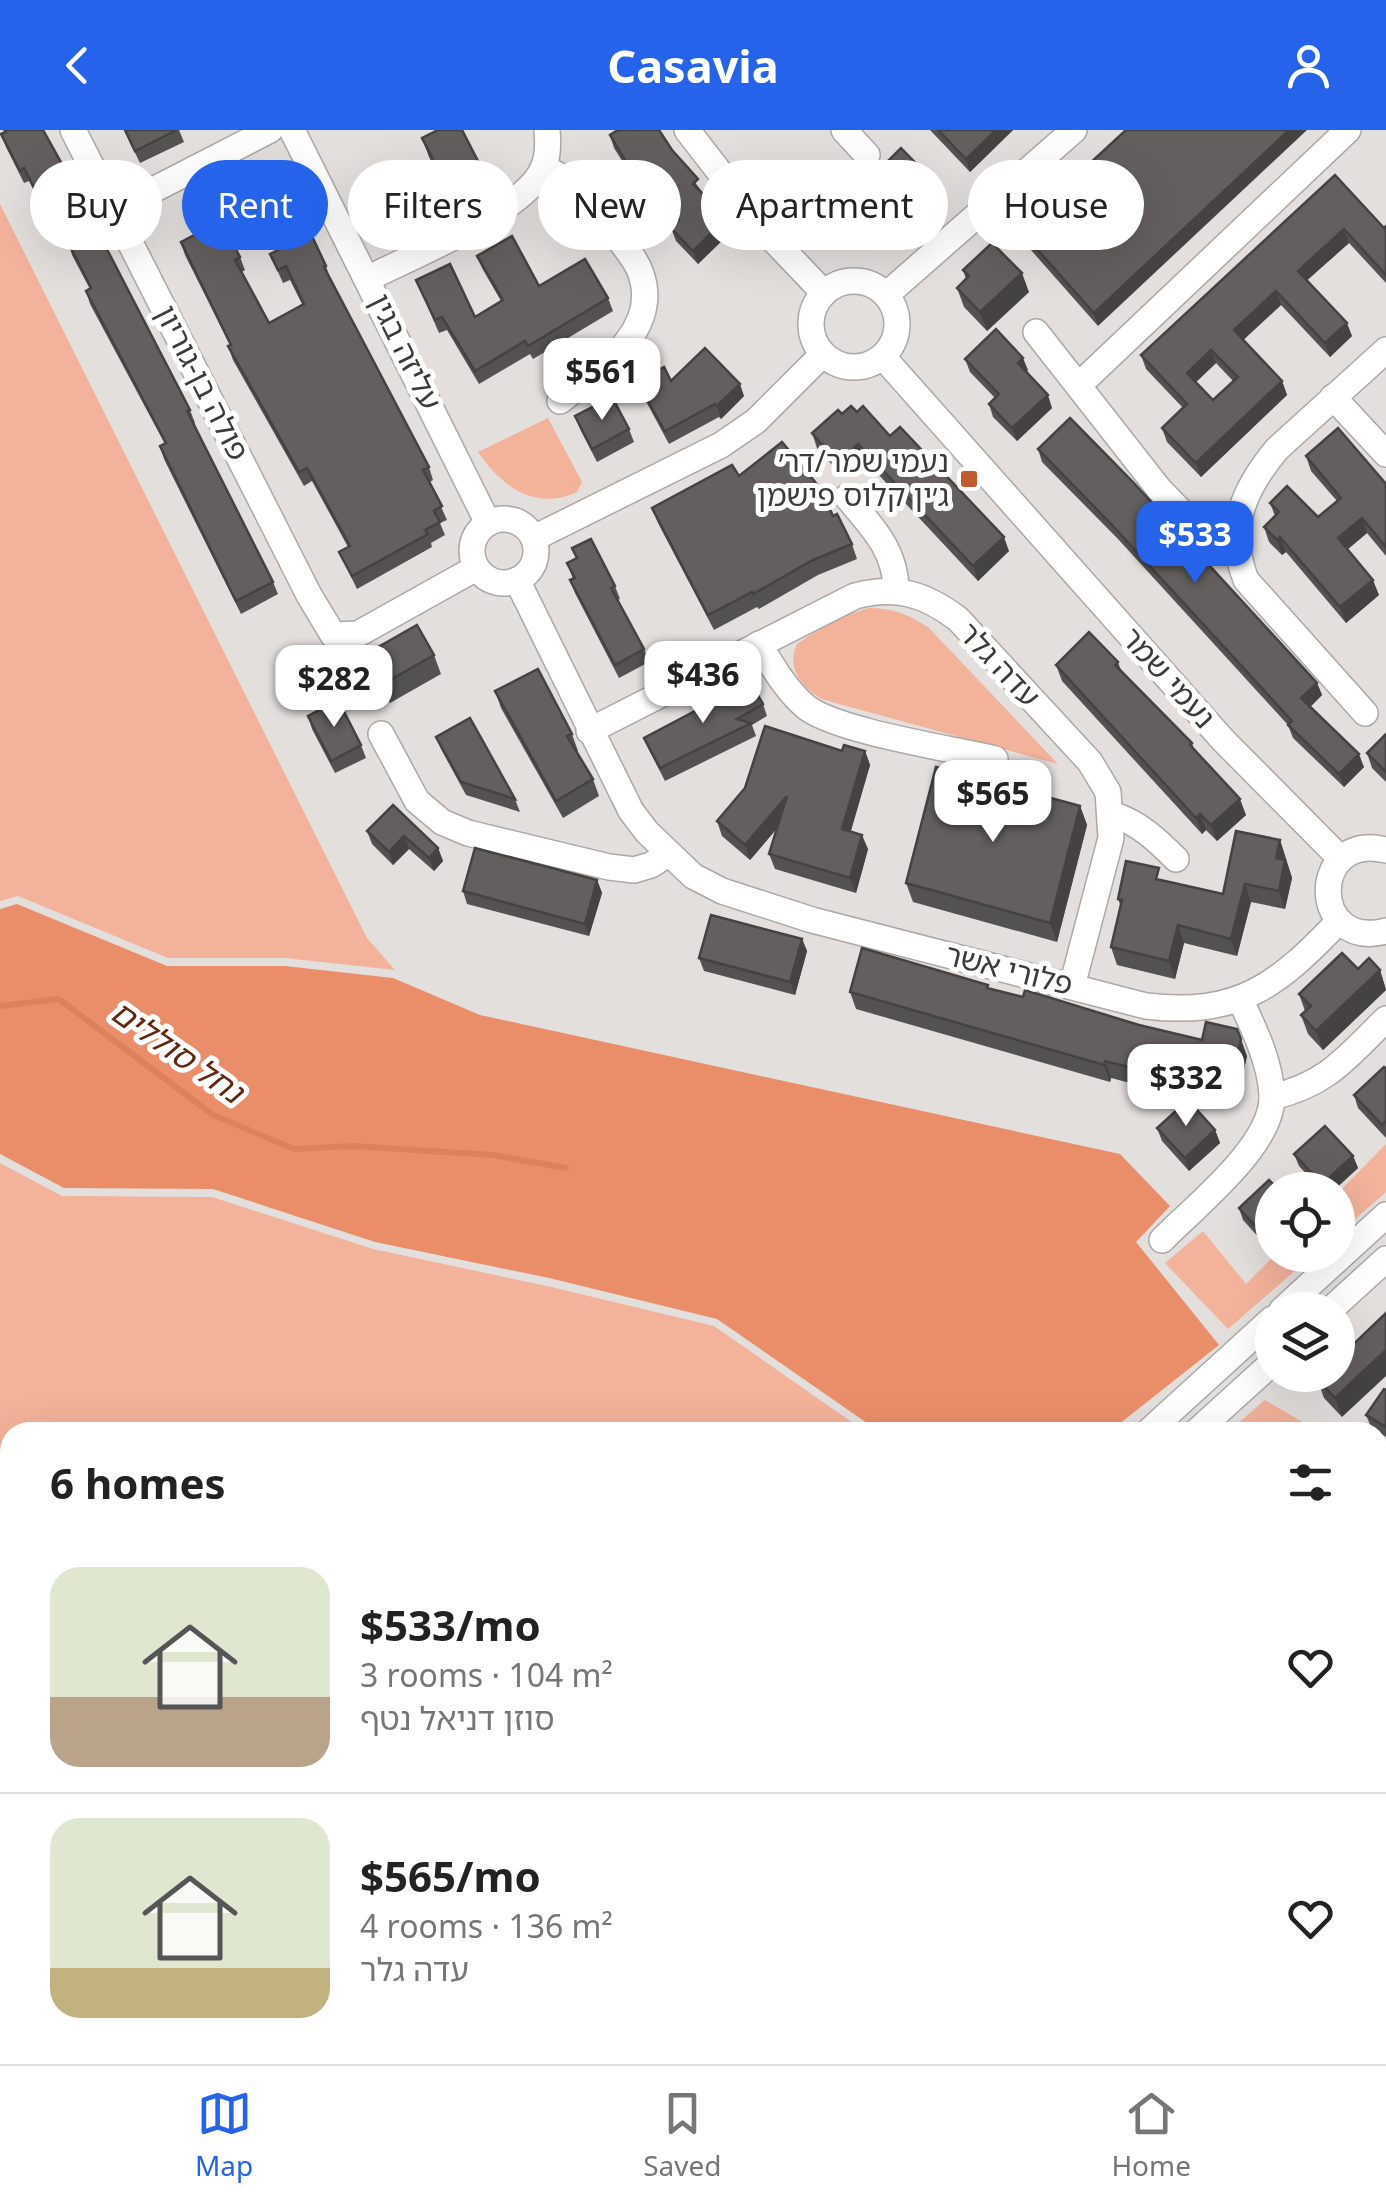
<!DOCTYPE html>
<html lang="en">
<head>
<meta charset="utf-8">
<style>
	:root { --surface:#fff; --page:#f2f2f2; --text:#222; --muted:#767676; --line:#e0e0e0; --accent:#2563eb }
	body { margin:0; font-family:"Noto Sans","Noto Sans Hebrew",sans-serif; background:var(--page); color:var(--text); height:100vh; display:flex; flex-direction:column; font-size:38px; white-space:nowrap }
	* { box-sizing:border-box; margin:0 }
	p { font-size:32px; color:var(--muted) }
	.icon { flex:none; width:55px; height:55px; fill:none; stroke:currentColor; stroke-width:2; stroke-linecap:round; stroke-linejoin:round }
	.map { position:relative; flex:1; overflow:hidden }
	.sheet { position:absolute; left:0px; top:1292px; width:1388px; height:642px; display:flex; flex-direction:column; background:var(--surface); border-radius:30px 30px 0 0; box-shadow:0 10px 40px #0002 }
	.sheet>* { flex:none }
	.guide { position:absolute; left:30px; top:30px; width:1328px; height:90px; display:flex; gap:20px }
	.tools { position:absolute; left:1255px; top:1042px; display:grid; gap:20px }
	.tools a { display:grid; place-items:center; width:100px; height:100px; border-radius:50%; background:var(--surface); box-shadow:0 10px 40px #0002; font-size:50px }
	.price { position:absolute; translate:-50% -85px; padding:0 22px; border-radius:20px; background:#fff; color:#222; font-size:32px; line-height:65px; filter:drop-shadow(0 2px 5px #0008) }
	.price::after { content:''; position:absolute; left:50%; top:60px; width:30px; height:22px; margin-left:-15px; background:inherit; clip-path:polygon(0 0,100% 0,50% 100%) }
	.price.current { background:var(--accent); color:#fff }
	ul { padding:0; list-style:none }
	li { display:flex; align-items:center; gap:30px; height:250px; padding:0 50px }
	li+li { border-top:2px solid var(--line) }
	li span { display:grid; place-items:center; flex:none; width:280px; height:200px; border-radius:30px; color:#555 }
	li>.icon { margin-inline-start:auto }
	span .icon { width:120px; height:120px; fill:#fffc; stroke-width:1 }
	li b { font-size:42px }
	h2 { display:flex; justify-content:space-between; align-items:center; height:120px; padding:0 50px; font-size:42px }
	.chip { padding:0 35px; border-radius:45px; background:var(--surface); box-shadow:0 10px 40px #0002; font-size:35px; line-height:90px }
	.chip.current { background:var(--accent); color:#fff }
	header { display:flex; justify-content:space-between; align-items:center; height:130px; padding:0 50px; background:var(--accent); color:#fff; font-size:45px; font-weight:700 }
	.tabs { display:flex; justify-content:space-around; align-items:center; height:140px; border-top:2px solid var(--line); background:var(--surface); font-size:28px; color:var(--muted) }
	.tabs a { display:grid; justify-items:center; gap:5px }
	.tabs .current { color:var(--accent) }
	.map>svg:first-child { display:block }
	.green { fill:#f3b29a }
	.forest { fill:#ea8e6a }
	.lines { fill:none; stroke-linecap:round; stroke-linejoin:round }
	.stream { stroke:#dc815d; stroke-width:6 }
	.minor-casing { stroke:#aba8a6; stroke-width:28 }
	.highway-casing { stroke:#aba8a6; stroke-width:40 }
	.minor { stroke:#fff; stroke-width:25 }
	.highway { stroke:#fff; stroke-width:38 }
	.wall { fill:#545251; fill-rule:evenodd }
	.shaded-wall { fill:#454242 }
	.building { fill:#625f5e; stroke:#454242; stroke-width:2.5; fill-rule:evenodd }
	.poi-dot { fill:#c15a2f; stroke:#fff; stroke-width:4 }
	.labels { text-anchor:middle; stroke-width:10; stroke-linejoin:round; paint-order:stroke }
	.street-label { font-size:30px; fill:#3c3b3a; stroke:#fff }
	.poi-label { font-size:30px; fill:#3c3b3a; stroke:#fff; text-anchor:end }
	.water-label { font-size:32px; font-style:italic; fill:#61270d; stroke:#fff }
</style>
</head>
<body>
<header><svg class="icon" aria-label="back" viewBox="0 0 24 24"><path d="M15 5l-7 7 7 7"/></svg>Casavia<svg class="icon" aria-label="person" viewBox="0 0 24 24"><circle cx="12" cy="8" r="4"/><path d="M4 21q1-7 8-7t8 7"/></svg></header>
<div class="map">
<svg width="1386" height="1934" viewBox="0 0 1386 1934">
	<rect width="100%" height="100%" fill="#e3dfdd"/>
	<g class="green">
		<polygon points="0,74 367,808 395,840 285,828 168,828 18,766 0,771"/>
		<path d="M548 288 582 352 577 362C535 382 500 355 478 322Z"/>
		<path d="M868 478C893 478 907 484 928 497L1058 634 821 569C801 556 786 538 797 514L833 490Z"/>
		<polygon points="1386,1014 1386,1062 1338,1104 1338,1063"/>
		<polygon points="0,1033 62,1066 212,1067 373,1119 547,1156 714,1196 866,1302 10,1302 10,1815 0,1808"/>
		<polygon points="1203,1101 1246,1154 1275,1125 1313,1125 1228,1199 1165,1133"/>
		<polygon points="1265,1270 1320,1302 1228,1302"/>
		<polygon points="1378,1337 1386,1342 1386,1934 1223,1934 1221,1925 1378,1925"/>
		<polygon points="166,1925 465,1925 460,1934 179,1934"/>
		<polygon points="569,1925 1214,1925 1215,1934 563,1934"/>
	</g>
	<polygon class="forest" points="17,774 167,836 285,836 393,848 480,885 1120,1024 1170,1076 1136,1112 1219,1215 1109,1302 880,1302 717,1189 549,1148 375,1112 213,1059 64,1058 0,1024 0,779"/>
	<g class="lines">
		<polyline class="stream" points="0,876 59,869 213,985 294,1019 353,1016 493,1025 566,1038"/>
		<defs>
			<g id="minor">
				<polyline points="73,0 309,465 333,505 358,504 476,438"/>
				<polyline points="292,0 488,393"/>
				<polyline points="687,0 766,102 824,163"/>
				<polyline points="844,0 867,25"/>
				<path d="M544 38C575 51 591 73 611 99 621 113 636 128 641 144 661 201 598 241 560 271"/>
				<polyline points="114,80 270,0"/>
				<path d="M369 148C410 127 527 80 543 38 548 28 548 11 547 0"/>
				<circle cx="854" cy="194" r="43"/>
				<polyline points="886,165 1074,0"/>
				<polyline points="1036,202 1159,359 1184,385 1212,400 1235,406"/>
				<polyline points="883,227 1223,610 1341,729"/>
				<polyline points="1079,255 1348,0"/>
				<polyline points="1333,267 1386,324"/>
				<path d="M847 367C872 397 896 420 896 460"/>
				<circle cx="504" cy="421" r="32"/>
				<polyline points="534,408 721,315 756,291 823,224"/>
				<path d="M517 450 631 681 647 702 693 746 722 761 812 790 1146 876C1239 887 1278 855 1339 791"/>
				<path d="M759 514C773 537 786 560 806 577 836 601 953 619 995 629"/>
				<path d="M1365 583 1246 450C1226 399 1243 360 1277 319L1386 220"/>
				<path d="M589 601 855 466C896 455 925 464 958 489L1090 632 1108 662 1111 708 1072 856"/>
				<polyline points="381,604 417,671 442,692 468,703 609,737 634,740 651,735 668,724"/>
				<path d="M1112 684C1139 693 1156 709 1176 729"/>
				<path d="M1386 720C1309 701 1309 821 1386 801"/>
				<path d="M1272 967C1328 954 1347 927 1386 889"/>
				<path d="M1162 1110C1195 1076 1274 1015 1272 965 1270 931 1254 899 1240 869"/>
				<polyline points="1282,1180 1386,1085"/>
				<polyline points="1330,1180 1386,1129"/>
				<polyline points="1148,1302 1272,1189"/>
				<polyline points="1196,1302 1272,1233"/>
				<polyline points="494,1934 500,1925"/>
				<polyline points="536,1934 541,1925"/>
			</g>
			<g id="highway">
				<polyline points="0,1865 10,1872"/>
				<polyline points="0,1919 22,1934"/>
				<polyline points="86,1925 99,1934"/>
			</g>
		</defs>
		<use href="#minor" class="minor-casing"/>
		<use href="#highway" class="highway-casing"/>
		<use href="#minor" class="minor"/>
		<use href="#highway" class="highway"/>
	</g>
	<g class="wall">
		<polygon points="3,0 43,0 82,70 87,83 54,100 29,51 24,53 6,17 1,4 4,2"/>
		<polygon points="124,0 179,0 184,12 140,33"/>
		<polygon points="930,0 1013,0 970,42"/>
		<polygon points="1126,0 1098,196 1023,111 1019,99 1087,42 1086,37"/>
		<polygon points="610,5 672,20 702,62 727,88 732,101 698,134 676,111 671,98 675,94 634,50 614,18"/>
		<polygon points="422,8 480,35 486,54 452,71 429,27"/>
		<polygon points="884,35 939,65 916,88 891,63 886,50 888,48"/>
		<path d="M1335 45 1384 98 1386 96V153L1349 113 1307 150 1352 206 1330 227 1281 175 1243 210 1282 251 1287 265 1201 347 1167 312 1162 298 1183 278 1146 239 1141 225ZM1216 233 1233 251 1213 270 1196 252Z"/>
		<polygon points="808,60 863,64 867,76 847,96 835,83 828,89 812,73"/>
		<polygon points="68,112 190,280 195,293 193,294 273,452 278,464 241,484 164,329 160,316 165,314 90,174 86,161 90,159 72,125"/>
		<polygon points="181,112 240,127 245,140 242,142 269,193 302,174 290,150 283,153 270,124 326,136 330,149 429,337 433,350 430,352 447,390 440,393 445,405 431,413 432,417 357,459 339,422 348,417 312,351 304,356 233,230 228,216 230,215 185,125"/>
		<polygon points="477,126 539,156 608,168 613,181 533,229 530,224 479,254 447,200 439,203 416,150 475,187 501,171 482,138"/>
		<polygon points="963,140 1029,162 987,201 964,177 957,158 966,149"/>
		<polygon points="965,229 1028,240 1026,242 1052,278 1017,311 993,287 989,274 995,268 970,242"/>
		<polygon points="671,251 744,266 721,289 719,287 669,314 642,264 637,252"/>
		<polygon points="857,282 1009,421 978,451 864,329 843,347 817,318 812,303 842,284"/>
		<polygon points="575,286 629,299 634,312 597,332 580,299"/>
		<polygon points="1038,319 1317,553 1322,565 1310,577 1364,637 1344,657 1293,608 1288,595 1118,409 1042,332"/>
		<polygon points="1306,326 1386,354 1386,426 1367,403 1347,420 1379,465 1346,493 1286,422 1282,425 1269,412 1264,397 1275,386 1270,373 1318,387 1337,371 1311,341"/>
		<polygon points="739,346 833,386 852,414 857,429 818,445 759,479 757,477 714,500 658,393 652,378"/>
		<polygon points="572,418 615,456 620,469 617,470 644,519 649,532 619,548 575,463 570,450 573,449 567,433 576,428"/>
		<polygon points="366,524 434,525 441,544 390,573 373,543"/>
		<polygon points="1118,532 1122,543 1192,613 1194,619 1246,685 1217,711 1206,700 1202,704 1062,551 1056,535"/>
		<polygon points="495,561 572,604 578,621 576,622 593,649 599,666 563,688 501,578"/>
		<polygon points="763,574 767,586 752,595 756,606 665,651 649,620 644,608"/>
		<polygon points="308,586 361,615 366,628 335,643 312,599"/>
		<polygon points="1386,604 1386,652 1372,638 1367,623"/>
		<polygon points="436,607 515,669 520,682 466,665 441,619"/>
		<polygon points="842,621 865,621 870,635 851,701 868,719 856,763 775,739 769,724 777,698 750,730 722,706 717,691 745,658"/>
		<polygon points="393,675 438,718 443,731 434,741 409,719 393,735 372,714 367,701"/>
		<polygon points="1080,676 1087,695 1057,812 913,772 906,753"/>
		<polygon points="1280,710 1292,748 1285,779 1251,772 1237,826 1184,813 1175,849 1117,835 1111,817 1121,777 1118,769 1164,751 1223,764"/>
		<polygon points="597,750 602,763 589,806 467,774 463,761"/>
		<polygon points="802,809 807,821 795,865 704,841 699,828"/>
		<polygon points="1358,839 1380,840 1386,860 1323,920 1308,904 1301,885 1305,881 1299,864"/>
		<polygon points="989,858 1139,895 1247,926 1236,974 1175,961 1176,965 1111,948 1110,952 856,879 850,862"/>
		<polygon points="1386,939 1386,1008 1358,978 1354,965"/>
		<polygon points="1157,998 1215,1000 1220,1013 1189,1041 1162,1011"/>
		<polygon points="1294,1024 1353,1026 1358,1038 1334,1060 1321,1060 1299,1036"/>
		<polygon points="1269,1050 1271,1121 1243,1090 1239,1078"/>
		<polygon points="1338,1245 1342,1287 1324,1268 1317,1249"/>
		<polygon points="1386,1260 1386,1307 1371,1297 1366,1285"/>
	</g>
	<g class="shaded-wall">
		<polygon points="996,0 1013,0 970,42 966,29"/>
		<polygon points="1289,0 1307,0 1098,196 1094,183"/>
		<polygon points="935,53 939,65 916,88 911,76"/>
		<polygon points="863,64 867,76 847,96 842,83"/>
		<polygon points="830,70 835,83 828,89 823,76"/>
		<polygon points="727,88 732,101 698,134 693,121"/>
		<polygon points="1344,99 1349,113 1303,154 1298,141"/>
		<polygon points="1022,143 1029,162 987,201 980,182"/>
		<polygon points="1276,161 1281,175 1239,214 1234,200"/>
		<polygon points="1347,193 1352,206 1330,227 1325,213"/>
		<polygon points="1211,220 1216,233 1192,256 1187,243"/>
		<polygon points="1023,228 1028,240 1022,246 1018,233"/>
		<polygon points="1282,251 1287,265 1201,347 1196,333"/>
		<polygon points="740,254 744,266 721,289 717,276"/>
		<polygon points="1048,265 1052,278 1017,311 1012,298"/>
		<polygon points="858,314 864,329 843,347 838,333"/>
		<polygon points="1362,388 1367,403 1343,423 1338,408"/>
		<polygon points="1004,407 1009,421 978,451 973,436"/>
		<polygon points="1280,407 1286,422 1282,425 1277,410"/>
		<polygon points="1373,450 1379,465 1346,493 1340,477"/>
		<polygon points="1317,553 1322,565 1306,581 1301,568"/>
		<polygon points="865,621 870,635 847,713 842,699"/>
		<polygon points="1359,624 1364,637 1344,657 1339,644"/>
		<polygon points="787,666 792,681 750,730 745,715"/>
		<polygon points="1240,669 1246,685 1217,711 1211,695"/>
		<polygon points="1080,676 1087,695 1057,812 1050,793"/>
		<polygon points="1200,684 1206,700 1202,704 1196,688"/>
		<polygon points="862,705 868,719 856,763 850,748"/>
		<polygon points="404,706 409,719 393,735 389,722"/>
		<polygon points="1280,710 1292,748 1285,779 1279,761 1276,728"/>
		<polygon points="438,718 443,731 434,741 429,728"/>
		<polygon points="597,750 602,763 589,806 585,794"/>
		<polygon points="1245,754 1251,772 1237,826 1231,809"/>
		<polygon points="1178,795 1184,813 1175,849 1169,831"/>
		<polygon points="802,809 807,821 795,865 790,852"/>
		<polygon points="1380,840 1386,860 1323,920 1316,901"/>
		<polygon points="1241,909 1247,926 1236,974 1230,957"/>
		<polygon points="1105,931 1111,948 1110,952 1104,935"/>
		<polygon points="1215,1000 1220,1013 1189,1041 1185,1028"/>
		<polygon points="1353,1026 1358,1038 1334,1060 1325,1060 1322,1054"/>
		<polygon points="1272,1102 1272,1120 1271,1121 1266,1108"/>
		<polygon points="1386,1220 1386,1246 1342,1287 1335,1268"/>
	</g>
	<g class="building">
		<polygon points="5,0 43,0 82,70 49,87 24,38 20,41 1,4 6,2"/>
		<polygon points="125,0 177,0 135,21"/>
		<polygon points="438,0 462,0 480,35 445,52 422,8"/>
		<polygon points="618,0 659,0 672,20 698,49 693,54 727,88 693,121 671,98 679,90 629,37 610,5"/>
		<polygon points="938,0 996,0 966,29"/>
		<polygon points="1126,0 1289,0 1094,183 1019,99 1089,41 1086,37"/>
		<polygon points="901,18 935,53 911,76 886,50 892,44 884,35"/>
		<polygon points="835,34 863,64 842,83 830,70 823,76 808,60"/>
		<path d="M1335 45 1384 98 1386 96V145L1344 99 1298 141 1347 193 1325 213 1276 161 1234 200 1282 251 1196 333 1162 298 1187 274 1141 225ZM1211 220 1238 247 1213 270 1187 243Z"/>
		<polygon points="221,91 240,127 235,130 269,193 304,174 286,136 278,140 270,124 311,104 326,136 324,137 429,337 423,340 442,376 434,381 440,392 425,400 428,404 352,446 339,422 350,416 307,338 299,342 228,216 231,215 181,112"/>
		<polygon points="96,98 190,280 187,281 273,452 236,471 160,316 166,313 86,161 91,158 68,112"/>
		<polygon points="512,106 539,156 585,129 608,168 528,216 525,211 475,241 442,187 435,190 416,150 450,134 475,187 503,170 477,126"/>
		<polygon points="992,113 1022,143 980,182 957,158 969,146 963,140"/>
		<polygon points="996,199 1023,228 1018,233 1048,265 1012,298 989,274 999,264 965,229"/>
		<polygon points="705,218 740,254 717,276 715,274 665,301 637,252 664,237 671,251"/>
		<polygon points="612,267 629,299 592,319 575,286"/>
		<polygon points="851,276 857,282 863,276 890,306 900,297 1004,407 973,436 858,314 838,333 812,303 838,280 842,284"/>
		<polygon points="1070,288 1132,351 1317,553 1301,568 1359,624 1339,644 1288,595 1292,591 1113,396 1038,319"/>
		<polygon points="1338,298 1386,354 1386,417 1362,388 1338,408 1373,450 1340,477 1280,407 1277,410 1264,397 1279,382 1270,373 1287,356 1318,387 1341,368 1306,326"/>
		<polygon points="782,312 820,358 833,386 837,384 852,414 813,430 753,464 752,462 708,485 652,378 732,335 739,346"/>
		<polygon points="591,409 615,456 611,458 644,519 615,535 570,450 575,448 567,433 577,428 572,418"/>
		<polygon points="417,495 434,525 383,554 366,524"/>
		<polygon points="1089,502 1118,532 1115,535 1192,613 1190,615 1240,669 1211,695 1200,684 1196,688 1056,535"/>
		<polygon points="538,539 572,604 567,606 593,649 556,671 495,561"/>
		<polygon points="750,552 763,574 737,589 751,593 660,638 644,608"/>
		<polygon points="338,570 361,615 331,631 308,586"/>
		<polygon points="470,588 515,669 461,652 436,607"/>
		<polygon points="765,596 842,621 844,615 865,621 842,699 862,705 850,748 769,724 787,666 745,715 717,691 745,658"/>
		<polygon points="1386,604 1386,642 1367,623"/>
		<polygon points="936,637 1080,676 1050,793 906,753"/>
		<polygon points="393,675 438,718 429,728 404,706 389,722 367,701"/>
		<polygon points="1236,701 1280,710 1276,728 1285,730 1279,761 1245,754 1231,809 1178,795 1169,831 1111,817 1122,770 1118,769 1126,731 1159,738 1156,749 1223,764"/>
		<polygon points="475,718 597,750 585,794 463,761"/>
		<polygon points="711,785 802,809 790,852 699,828"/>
		<polygon points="862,818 988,855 987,858 1023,867 1025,860 1139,895 1202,910 1206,892 1237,899 1241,909 1230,957 1166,944 1170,948 1105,931 1104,935 850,862"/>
		<polygon points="1342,823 1358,839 1369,828 1380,840 1316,901 1301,885 1311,876 1299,864"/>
		<polygon points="1384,937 1386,939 1386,991 1382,995 1354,965"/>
		<polygon points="1188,970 1215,1000 1185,1028 1157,998"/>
		<polygon points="1325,996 1353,1026 1322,1054 1294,1024"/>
		<polygon points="1269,1050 1279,1060 1272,1060 1272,1102 1266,1108 1239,1078"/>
		<polygon points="1386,1183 1386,1220 1335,1268 1317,1249 1320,1245 1338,1245 1338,1229"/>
		<polygon points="1384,1259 1386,1260 1386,1297 1366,1285"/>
	</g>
	<rect class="poi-dot" x="959" y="339" width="20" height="20" rx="5"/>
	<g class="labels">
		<g class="street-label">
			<text transform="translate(405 222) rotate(64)" y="10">עליזה בגין</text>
			<text transform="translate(202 253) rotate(63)" y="10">פולה בן-גוריון</text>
			<text transform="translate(999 535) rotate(47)" y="10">עדה גלר</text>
			<text transform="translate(1168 548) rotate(48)" y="10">נעמי שמר</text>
			<text transform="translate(1009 840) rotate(14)" y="10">פלורי אשר</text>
		</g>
		<g class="poi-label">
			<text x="949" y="342">נעמי שמר/דר׳<tspan x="949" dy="34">ג׳ין קלוס פישמן</tspan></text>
		</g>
		<g class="water-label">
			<text transform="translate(177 922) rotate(35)" y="11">נחל סוללים</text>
		</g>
	</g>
</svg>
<div class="tools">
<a><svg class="icon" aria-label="locate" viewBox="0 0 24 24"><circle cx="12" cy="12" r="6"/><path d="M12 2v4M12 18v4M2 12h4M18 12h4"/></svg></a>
<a><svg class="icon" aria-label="layers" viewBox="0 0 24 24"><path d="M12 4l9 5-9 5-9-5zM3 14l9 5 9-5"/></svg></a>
</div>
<b class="price" style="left:602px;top:293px">$561</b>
<b class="price current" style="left:1195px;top:456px">$533</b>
<b class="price" style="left:703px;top:596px">$436</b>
<b class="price" style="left:334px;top:600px">$282</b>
<b class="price" style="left:993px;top:715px">$565</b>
<b class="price" style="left:1186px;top:999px">$332</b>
<div class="guide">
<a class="chip">Buy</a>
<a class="chip current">Rent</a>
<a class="chip">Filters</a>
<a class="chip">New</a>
<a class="chip">Apartment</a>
<a class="chip">House</a>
</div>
<section class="sheet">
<h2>6 homes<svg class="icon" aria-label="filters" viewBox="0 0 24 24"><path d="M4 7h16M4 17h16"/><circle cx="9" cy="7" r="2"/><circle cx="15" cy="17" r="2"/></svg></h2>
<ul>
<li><span style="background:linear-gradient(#dfe7d0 65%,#b9a48a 0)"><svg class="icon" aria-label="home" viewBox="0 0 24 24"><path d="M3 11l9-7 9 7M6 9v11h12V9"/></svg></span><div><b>$533/mo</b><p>3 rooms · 104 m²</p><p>סוזן דניאל נטף</p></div><svg class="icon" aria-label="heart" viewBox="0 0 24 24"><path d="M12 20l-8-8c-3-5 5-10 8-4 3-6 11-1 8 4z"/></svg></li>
<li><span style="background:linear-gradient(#dfe7d0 75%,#c2b280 0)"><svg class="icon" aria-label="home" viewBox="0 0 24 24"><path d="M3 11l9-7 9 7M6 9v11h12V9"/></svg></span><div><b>$565/mo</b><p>4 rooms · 136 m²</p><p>עדה גלר</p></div><svg class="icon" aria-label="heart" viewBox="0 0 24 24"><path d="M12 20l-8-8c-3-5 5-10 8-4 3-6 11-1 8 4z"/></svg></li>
</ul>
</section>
</div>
<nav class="tabs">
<a class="current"><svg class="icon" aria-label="map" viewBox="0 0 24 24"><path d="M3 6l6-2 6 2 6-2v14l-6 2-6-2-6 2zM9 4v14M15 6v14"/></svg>Map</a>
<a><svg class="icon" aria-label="saved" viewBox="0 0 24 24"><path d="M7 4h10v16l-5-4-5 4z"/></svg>Saved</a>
<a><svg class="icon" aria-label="home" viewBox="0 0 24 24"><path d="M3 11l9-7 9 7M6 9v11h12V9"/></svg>Home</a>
</nav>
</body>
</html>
